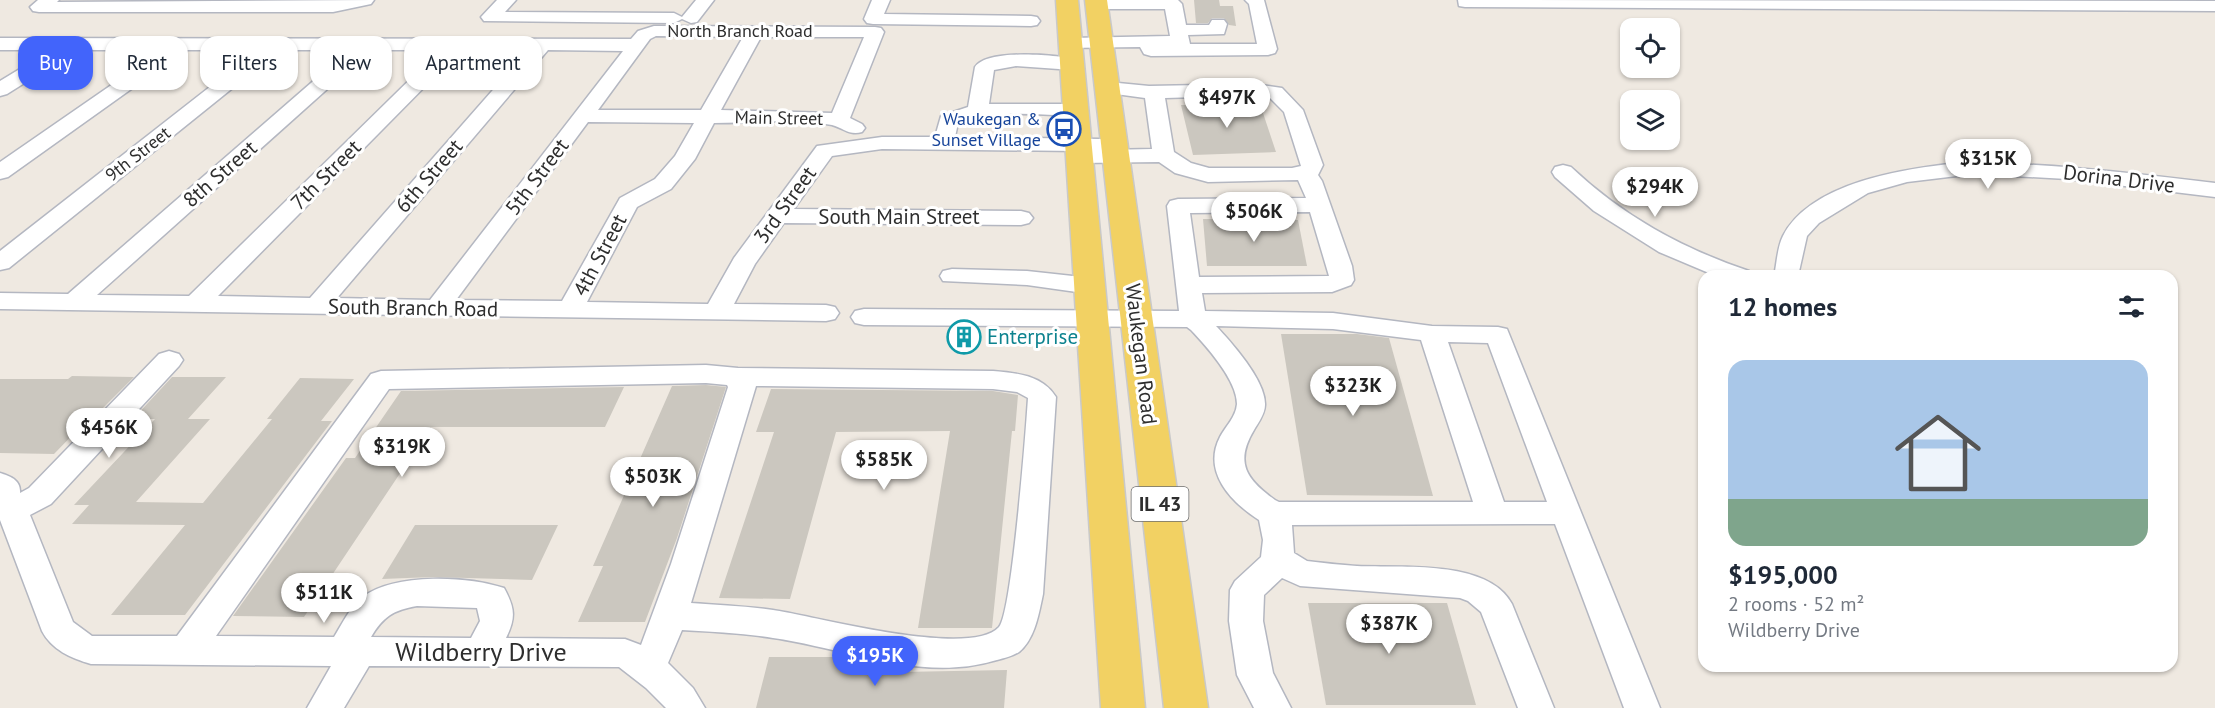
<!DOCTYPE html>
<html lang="en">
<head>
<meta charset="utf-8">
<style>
	:root { --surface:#fff; --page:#f6f6f7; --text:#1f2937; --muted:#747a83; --accent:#4264fb }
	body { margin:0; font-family:"PT Sans",sans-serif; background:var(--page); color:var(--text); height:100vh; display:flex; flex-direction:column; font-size:22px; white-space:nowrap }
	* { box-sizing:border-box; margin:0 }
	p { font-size:20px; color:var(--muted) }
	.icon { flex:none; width:33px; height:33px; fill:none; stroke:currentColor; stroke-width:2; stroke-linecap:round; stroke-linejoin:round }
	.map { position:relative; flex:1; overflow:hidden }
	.details { position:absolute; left:1698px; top:270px; width:480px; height:402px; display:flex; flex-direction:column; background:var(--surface); border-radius:18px; box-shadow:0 2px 4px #0004 }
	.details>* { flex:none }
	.banner { position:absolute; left:18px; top:36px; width:570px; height:54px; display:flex; gap:12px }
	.tools { position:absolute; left:1620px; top:18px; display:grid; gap:12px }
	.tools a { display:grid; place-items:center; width:60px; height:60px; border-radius:12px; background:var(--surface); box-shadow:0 2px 4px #0004; font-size:30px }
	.price { position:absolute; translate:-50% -51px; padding:0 14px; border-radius:21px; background:#fff; color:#222; font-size:20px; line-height:39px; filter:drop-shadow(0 2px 3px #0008) }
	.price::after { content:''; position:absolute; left:50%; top:36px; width:18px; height:14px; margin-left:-9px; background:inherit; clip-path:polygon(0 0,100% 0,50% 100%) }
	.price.selected { background:var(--accent); color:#fff }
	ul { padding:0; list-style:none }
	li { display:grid; align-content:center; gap:12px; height:318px; padding:0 30px }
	li span { display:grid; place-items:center; height:186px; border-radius:18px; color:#555 }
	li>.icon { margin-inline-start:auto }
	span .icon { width:108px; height:108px; fill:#fffc; stroke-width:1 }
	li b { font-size:26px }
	h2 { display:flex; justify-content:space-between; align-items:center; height:72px; padding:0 30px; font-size:26px }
	.pill { padding:0 21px; border-radius:18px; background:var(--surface); box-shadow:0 2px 4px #0004; font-size:21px; line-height:54px }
	.pill.selected { background:var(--accent); color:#fff }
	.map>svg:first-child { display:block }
	.building { fill:#cbc7bf }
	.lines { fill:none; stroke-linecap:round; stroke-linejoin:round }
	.minor-casing { stroke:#b4b7c1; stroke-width:3 }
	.major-casing { stroke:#c9c9c9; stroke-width:3 }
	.minor { fill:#fff; fill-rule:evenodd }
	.major { fill:#f2d163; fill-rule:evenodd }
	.labels { text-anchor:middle; stroke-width:6; stroke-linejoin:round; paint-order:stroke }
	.far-street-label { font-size:18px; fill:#2e2e2e; stroke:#fff }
	.far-transit-label { font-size:18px; fill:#164399; stroke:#fff; text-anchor:end }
	.shield { fill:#fff; stroke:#6d6d6d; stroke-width:1.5 }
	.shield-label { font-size:20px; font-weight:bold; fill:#2e2e2e }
	.street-label { font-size:21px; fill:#2e2e2e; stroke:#fff }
	.culture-label { font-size:21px; fill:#0d838f; stroke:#fff; text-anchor:start }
	.near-street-label { font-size:26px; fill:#2e2e2e; stroke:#fff }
</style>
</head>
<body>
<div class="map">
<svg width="2215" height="708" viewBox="0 0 2215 708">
	<rect width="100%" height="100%" fill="#efe9e1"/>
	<g class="building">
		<polygon points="1194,0 1219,0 1220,6 1233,6 1236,26 1229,25 1224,18 1212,18 1208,23 1196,23"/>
		<polygon points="1197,99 1217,99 1218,105 1260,104 1276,152 1193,155 1181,105 1198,105"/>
		<polygon points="1203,219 1298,220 1307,266 1207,266"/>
		<polygon points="1281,334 1357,334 1389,338 1433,496 1307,495"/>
		<polygon points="72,376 134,377 93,418 89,418 54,454 0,453 0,379 68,379"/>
		<polygon points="172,377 226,377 188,419 210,419 136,502 203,503 272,419 267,419 300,378 354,379 321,421 332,421 185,615 111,615 185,525 72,524 89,505 74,505 155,419 133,419"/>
		<polygon points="706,385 726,387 677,538 645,622 578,622 603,566 593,566 672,386"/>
		<polygon points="624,387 605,427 431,427 304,617 233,616 346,458 355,458 401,391"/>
		<polygon points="771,389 993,391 1018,395 1015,431 1012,431 992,628 918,628 950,431 836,432 790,599 719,598 774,432 756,432"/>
		<polygon points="415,525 558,525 532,580 433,577 382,579"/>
		<polygon points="1308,603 1447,603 1476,705 1326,705"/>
		<polygon points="769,657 851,657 848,673 1007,670 1004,708 756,708"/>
	</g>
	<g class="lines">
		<defs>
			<g id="minor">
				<polygon points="38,0 59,0 57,2 374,0 371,4 333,12 39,12 33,11 30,7"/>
				<polygon points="497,0 516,0 505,12 674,13 682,17 696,0 714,0 697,22 691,23 682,19 674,23 484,21 481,17"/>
				<polygon points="872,0 890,0 884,14 1031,16 1037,17 1040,21 1037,25 1031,26 873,24 867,23 864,19"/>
				<polygon points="1091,0 1178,0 1182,4 1186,25 1209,25 1212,20 1224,20 1227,24 1224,34 1188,35 1190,44 1257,44 1249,4 1245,0 1264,0 1277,49 1275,53 1268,55 1151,56 1144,54 1140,47 1064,48 1062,44 1064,40 1071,38 1170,36 1165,9 1096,9 1090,8 1087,4"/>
				<polygon points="1458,0 2215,1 2215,11 1465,7 1459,6"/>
				<path d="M654 26 875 27 881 28 884 32 850 118 862 124 865 128 862 132C850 136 843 128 832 125 794 118 753 123 714 123L695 159 671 189 637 207 587 302 708 304 734 258 817 146 882 137H935L941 116 968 107 975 67C988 48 1059 55 1080 60L1082 64 1080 68 1073 70 1016 66 994 70 989 104H1077L1084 106 1087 110 1084 114 1077 116C1038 115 995 109 958 123L955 137 1100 139 1108 140 1111 145 1106 150 1152 149 1145 98 1101 92 1098 88 1101 84 1108 82 1149 86 1254 84 1282 88 1303 110 1323 165 1318 175 1322 181 1352 266 1354 280 1351 285 1332 292 1202 293 1205 311 1333 313 1432 326 1498 327 1507 329 1660 708H1624L1555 524 1292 525 1294 553 1307 561C1324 563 1341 565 1357 566 1401 568 1488 559 1512 604L1554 708H1518L1481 612 1468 601 1460 598 1300 586 1282 578 1264 595 1263 621 1273 673 1291 708H1254L1237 675 1229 621 1230 590 1235 581 1261 557 1263 540 1259 520C1231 502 1202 472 1220 437 1225 427 1236 417 1237 404 1237 380 1207 347 1191 330L1187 327 864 325 855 323 851 317 855 311 864 309 1179 311 1167 206 1170 201 1178 199 1306 198 1298 180 1208 182 1175 173 1159 162 1080 163 1072 162 1069 157 1072 152 1077 151 882 149 832 156 794 209 1021 211 1029 213 1033 218 1029 223 1021 225 784 223 755 264 734 304 826 305 835 307 839 313 835 319 826 321 0 309V293L68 294 349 50H280L9 268 0 270V251L257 50H186L8 177 0 179V162L162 50H77L7 94 0 96V81L51 50H0V38L631 39 638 31ZM656 36 743 37 701 110H598L650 39ZM761 37H864L832 113 721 110ZM371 50H440L189 296 97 295ZM461 50H528L310 298 218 296ZM548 50 623 51 430 300 337 298ZM1233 96 1269 97 1284 112 1301 166 1292 168H1209L1191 163 1174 152 1165 98ZM588 122 694 123 675 156 655 179 620 198 562 301 456 300ZM1310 212 1329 276 1199 277 1190 213ZM1216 326 1333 329 1421 340 1473 502H1279L1275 500C1247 480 1234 463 1254 430 1258 423 1265 414 1265 405 1266 381 1232 343 1216 326ZM1448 342 1488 343 1547 502H1504Z"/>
				<path d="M1957 163C2044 162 2129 173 2215 183V197L2067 179 2012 176H1957L1907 182 1868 193 1819 223 1807 236 1798 276H1774C1777 263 1777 248 1783 236 1811 182 1904 169 1957 163Z"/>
				<path d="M1563 165 1571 167C1623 216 1681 248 1749 271L1752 276H1716L1659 252 1594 211 1555 177 1552 172 1555 167Z"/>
				<polygon points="952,269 1027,271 1091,278 1100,281 1104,286 1100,291 1091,294 1027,285 943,281 940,276 943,271"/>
				<path d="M169 351 179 354 183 360 179 366 51 504 30 515 73 622 92 636H177L371 374 381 371 706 365 738 368 993 371C1017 373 1042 375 1056 397L1043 594C1039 613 1035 639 1019 652 1011 657 1001 659 993 661 921 682 844 648 773 638 743 633 713 632 682 630L668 663 693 688 705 708H666L646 688 619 667 369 666 344 708H307L331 666 91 664C71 658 52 650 42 631L0 520V473C10 476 21 480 20 493L29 488 159 354ZM706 383 727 385 728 387 671 564 641 645 625 639 506 638C516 618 515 608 504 588 467 576 397 573 364 596 351 605 342 624 334 637L216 636 389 389ZM756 386 993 389 1017 392 1028 398C1026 429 1012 612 999 627 970 659 815 616 773 610 746 606 718 605 691 603ZM417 606 477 608 480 621 471 638 371 637C383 617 393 610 417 606Z"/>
			</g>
			<g id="major">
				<polygon points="1056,0 1078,0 1145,708 1101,708"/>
				<polygon points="1085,0 1107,0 1208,708 1164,708"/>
			</g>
		</defs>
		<use href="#minor" class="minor-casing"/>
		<use href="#major" class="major-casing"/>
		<use href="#minor" class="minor"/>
		<use href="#major" class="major"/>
	</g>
	<defs>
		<symbol id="bus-ring" viewBox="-11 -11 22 22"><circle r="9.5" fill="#fff" stroke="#1a4fb4" stroke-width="1.5"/><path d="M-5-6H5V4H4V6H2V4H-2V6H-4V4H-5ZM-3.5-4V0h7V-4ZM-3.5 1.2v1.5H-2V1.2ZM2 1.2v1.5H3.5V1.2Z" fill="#1a4fb4"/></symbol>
		<symbol id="building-ring" viewBox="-11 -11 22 22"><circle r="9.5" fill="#fff" stroke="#0f9aa8" stroke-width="1.5"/><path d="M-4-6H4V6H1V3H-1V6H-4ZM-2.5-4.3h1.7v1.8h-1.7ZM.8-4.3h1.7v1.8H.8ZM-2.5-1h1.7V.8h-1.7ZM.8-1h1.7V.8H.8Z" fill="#0f9aa8"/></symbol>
	</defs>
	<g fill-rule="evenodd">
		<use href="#bus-ring" x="1045" y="110" width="38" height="38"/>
		<use href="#building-ring" x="945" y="318" width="38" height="38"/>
	</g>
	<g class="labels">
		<g class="far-street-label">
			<text x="740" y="37">North Branch Road</text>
			<text transform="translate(779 118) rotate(1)" y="6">Main Street</text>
			<text transform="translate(138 154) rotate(-38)" y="6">9th Street</text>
		</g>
		<g class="far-transit-label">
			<text x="1041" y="125">Waukegan &amp;<tspan x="1041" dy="21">Sunset Village</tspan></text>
		</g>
		<rect class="shield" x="1131.5" y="487" width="57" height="34" rx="4.5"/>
		<g class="shield-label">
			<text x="1160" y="511">IL 43</text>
		</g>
		<g class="street-label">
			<text transform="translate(220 174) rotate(-41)" y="7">8th Street</text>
			<text transform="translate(326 175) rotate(-45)" y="7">7th Street</text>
			<text transform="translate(429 176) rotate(-49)" y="7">6th Street</text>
			<text transform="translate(537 177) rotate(-53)" y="7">5th Street</text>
			<text transform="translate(2119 179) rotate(7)" y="7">Dorina Drive</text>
			<text transform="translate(785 205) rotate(-54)" y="7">3rd Street</text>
			<text x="899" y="224">South Main Street</text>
			<text transform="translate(600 255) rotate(-62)" y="7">4th Street</text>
			<text transform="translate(413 308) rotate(1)" y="7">South Branch Road</text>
			<text transform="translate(1141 354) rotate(83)" y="7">Waukegan Road</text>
		</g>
		<g class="culture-label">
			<text x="987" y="344">Enterprise</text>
		</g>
		<g class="near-street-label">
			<text x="481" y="661">Wildberry Drive</text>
		</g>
	</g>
</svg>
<div class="tools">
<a><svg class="icon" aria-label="locate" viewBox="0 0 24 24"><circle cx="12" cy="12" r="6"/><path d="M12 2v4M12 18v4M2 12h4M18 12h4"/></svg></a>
<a><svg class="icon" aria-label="layers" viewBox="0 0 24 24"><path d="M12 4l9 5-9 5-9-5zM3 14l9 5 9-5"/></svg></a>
</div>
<b class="price" style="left:1227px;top:129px">$497K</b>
<b class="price" style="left:1988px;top:190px">$315K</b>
<b class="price" style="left:1655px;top:218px">$294K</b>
<b class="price" style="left:1254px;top:243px">$506K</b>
<b class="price" style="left:1353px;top:417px">$323K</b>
<b class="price" style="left:109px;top:459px">$456K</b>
<b class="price" style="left:402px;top:478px">$319K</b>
<b class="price" style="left:884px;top:491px">$585K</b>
<b class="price" style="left:653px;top:508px">$503K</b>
<b class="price" style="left:324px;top:624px">$511K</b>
<b class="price" style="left:1389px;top:655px">$387K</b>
<b class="price selected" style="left:875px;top:687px">$195K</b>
<div class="banner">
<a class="pill selected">Buy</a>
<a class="pill">Rent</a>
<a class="pill">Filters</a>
<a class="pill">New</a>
<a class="pill">Apartment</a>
</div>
<section class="details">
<h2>12 homes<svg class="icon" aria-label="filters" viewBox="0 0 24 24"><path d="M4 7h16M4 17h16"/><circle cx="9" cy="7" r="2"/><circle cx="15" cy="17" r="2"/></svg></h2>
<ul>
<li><span style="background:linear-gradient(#a9c7e8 75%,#7fa58c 0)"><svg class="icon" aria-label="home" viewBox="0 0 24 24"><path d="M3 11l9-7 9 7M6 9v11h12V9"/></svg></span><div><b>$195,000</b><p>2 rooms · 52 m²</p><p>Wildberry Drive</p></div></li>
</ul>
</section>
</div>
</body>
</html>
